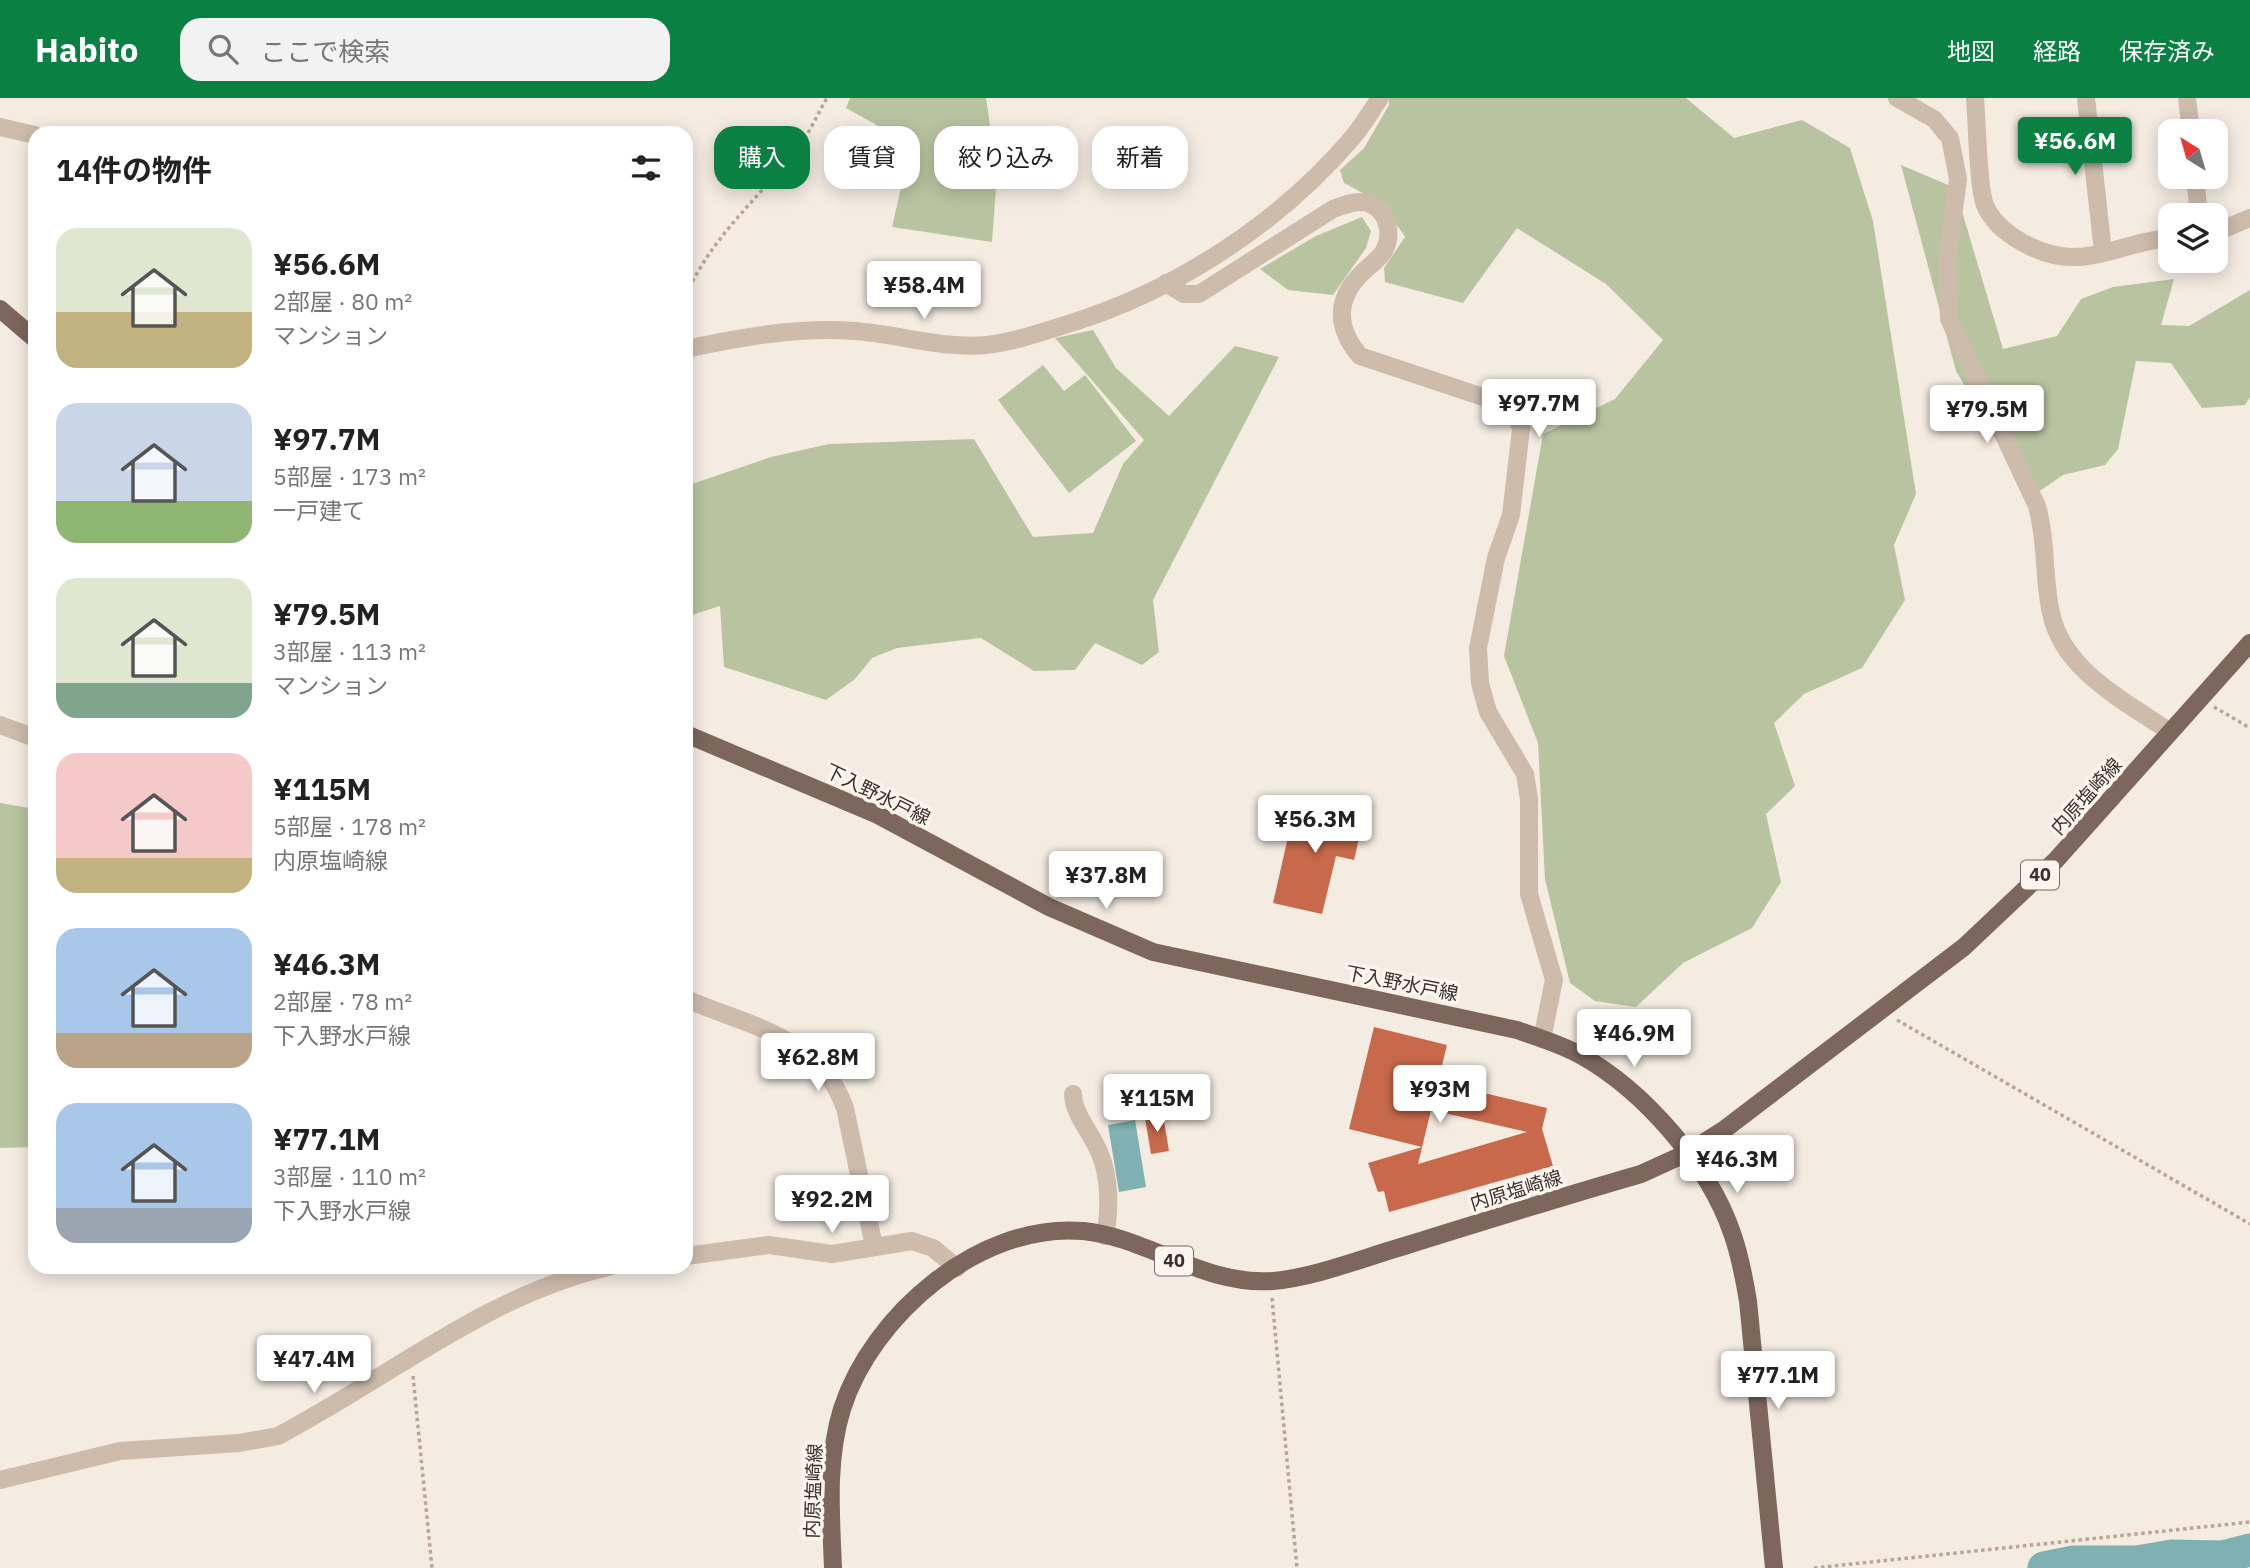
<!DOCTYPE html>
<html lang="ja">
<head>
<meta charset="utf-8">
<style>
	:root { --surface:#fff; --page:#f2f2f2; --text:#222; --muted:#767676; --accent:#0b8043 }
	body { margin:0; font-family:"IBM Plex Sans","Noto Sans JP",sans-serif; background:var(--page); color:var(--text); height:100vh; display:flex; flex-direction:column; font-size:26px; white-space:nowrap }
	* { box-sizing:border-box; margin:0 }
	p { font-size:23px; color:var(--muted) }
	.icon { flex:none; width:38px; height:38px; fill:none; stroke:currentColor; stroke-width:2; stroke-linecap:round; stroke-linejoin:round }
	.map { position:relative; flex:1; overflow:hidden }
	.sheet { position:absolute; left:28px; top:28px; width:665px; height:1148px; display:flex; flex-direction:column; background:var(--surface); border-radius:21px; box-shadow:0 4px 18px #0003 }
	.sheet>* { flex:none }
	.top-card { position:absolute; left:714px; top:28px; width:665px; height:63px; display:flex; gap:14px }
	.needle { width:46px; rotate:323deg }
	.tools { position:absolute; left:2158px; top:21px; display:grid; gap:14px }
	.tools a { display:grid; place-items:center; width:70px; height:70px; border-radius:14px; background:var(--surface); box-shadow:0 4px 18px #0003; font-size:35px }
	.price { position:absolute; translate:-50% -60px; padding:0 16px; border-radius:7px; background:#fff; color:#222; font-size:23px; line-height:46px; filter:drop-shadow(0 2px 4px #0008) }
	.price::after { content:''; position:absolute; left:50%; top:42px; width:21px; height:16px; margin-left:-10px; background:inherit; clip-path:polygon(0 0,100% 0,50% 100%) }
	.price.current { background:var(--accent); color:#fff }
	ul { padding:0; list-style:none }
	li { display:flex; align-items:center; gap:21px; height:175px; padding:0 28px }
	li span { display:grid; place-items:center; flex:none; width:196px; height:140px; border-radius:21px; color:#555 }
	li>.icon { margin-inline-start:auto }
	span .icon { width:84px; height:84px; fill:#fffc; stroke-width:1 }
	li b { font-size:30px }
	h2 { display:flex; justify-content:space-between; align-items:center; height:84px; padding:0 28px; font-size:30px }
	.chip { padding:0 24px; border-radius:21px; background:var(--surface); box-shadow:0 4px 18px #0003; font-size:24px; line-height:63px }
	.chip.current { background:var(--accent); color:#fff }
	header { display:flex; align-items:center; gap:42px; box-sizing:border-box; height:98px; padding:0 35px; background:var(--accent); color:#fff }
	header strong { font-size:33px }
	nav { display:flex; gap:38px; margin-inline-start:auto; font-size:24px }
	.search { width:490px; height:63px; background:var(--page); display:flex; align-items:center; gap:18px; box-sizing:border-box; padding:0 24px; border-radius:21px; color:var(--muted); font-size:26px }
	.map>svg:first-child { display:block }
	.green { fill:#b8c4a0 }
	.water { fill:#7fb0b2 }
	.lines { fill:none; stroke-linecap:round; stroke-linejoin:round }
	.river { stroke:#7fb0b2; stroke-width:33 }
	.building { fill:#c8694b; fill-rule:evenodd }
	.path { stroke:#b9a596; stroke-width:3.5; stroke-dasharray:3.5 3.5; stroke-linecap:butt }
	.minor { stroke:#cdbbac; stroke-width:18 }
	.major { stroke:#7d675c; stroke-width:18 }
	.labels { text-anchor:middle; stroke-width:7; stroke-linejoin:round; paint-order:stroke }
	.shield { fill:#fbf5ee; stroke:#756b66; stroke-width:2 }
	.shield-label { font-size:18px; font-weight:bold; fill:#3b302b }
	.street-label { font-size:19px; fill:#3b302b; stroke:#fbf5ee }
</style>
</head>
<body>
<header>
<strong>Habito</strong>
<div class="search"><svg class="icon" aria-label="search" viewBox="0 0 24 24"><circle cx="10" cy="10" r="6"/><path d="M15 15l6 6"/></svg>ここで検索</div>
<nav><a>地図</a><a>経路</a><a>保存済み</a></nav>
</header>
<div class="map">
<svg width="2250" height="1470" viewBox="0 0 2250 1470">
	<rect width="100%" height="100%" fill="#f4ebe1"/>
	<g class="green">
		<polygon points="850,0 986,0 997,76 992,144 892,129 911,46 846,10"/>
		<path d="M1389 0H1686L1734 40 1802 22 1850 50 1873 123 1916 396 1894 447 1905 502 1862 570 1804 596 1774 625 1795 688 1766 716 1781 784 1752 830 1683 865 1636 909 1595 903 1570 885 1545 781 1538 645 1504 558 1543 336 1615 301 1663 242 1606 186 1517 130 1463 205 1385 184 1384 170 1405 139C1388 112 1372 99 1344 85L1340 72 1364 50 1389 7Z"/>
		<polygon points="1901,67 1955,90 2003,251 2057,238 2081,201 2113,189 2174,181 2161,227 2189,228 2250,192 2250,299 2245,307 2202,310 2171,265 2136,263 2118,351 2105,367 2063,377 2031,399 1956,273"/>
		<polygon points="1362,119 1371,133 1366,150 1333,197 1288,192 1260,171 1316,138"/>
		<polygon points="1093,232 1116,270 1169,318 1235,248 1279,259 1153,502 1159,554 1142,567 1095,545 1075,572 1034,573 981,540 897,550 872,560 855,581 826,602 724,569 720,508 686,519 686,388 771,359 829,346 974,341 1033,439 1093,435 1123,366 1144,342 1055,240"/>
		<polygon points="1043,267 1064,293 1085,277 1136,343 1069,395 998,302"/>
		<polygon points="0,705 35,711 35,1049 0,1050"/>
	</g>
	<polygon class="water" points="1135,1022 1146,1089 1119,1094 1108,1027"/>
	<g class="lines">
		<polyline class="river" points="2044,1470 2074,1464 2137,1464 2172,1458 2223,1459 2250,1452"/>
	</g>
	<g class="building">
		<polygon points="1296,704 1364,719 1354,762 1336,758 1322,816 1273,805"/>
		<path d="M1374 929 1447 947 1438 984 1547 1010 1542 1031 1553 1068 1389 1114 1384 1093 1378 1094 1368 1065 1422 1049 1349 1031ZM1431 1012 1527 1034 1418 1066Z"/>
		<polygon points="1163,1017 1169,1053 1151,1056 1145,1020"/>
	</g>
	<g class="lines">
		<g class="path">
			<path d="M686 196C717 132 756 104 797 51 809 36 817 17 827 0"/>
			<polyline points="2214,609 2250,630"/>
			<polyline points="1897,922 2250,1126"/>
			<polyline points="1272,1200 1297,1470"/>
			<polyline points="413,1278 432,1470"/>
			<polyline points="1814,1470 2250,1424"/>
		</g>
		<g class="minor">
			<path d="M1897 0 1934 21 1950 40 1958 81 1947 164 1949 221 2037 408C2047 443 2043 479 2051 515 2063 573 2125 603 2170 634"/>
			<path d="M1975 0C1977 23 1978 90 1985 107 1997 136 2040 158 2070 159 2104 160 2136 142 2170 140"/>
			<polyline points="2086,0 2103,154"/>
			<polyline points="2187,0 2191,33"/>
			<polyline points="0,29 35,37"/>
			<polyline points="2195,79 2199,117"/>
			<polyline points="2216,134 2250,120"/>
			<path d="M1166 185 1184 196H1199L1333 111C1344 107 1358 101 1370 106 1388 113 1393 137 1384 153 1379 162 1368 168 1361 176 1335 202 1336 230 1360 258L1498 304 1516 315 1521 331 1511 417 1496 460 1478 550 1480 585 1488 614 1525 676 1529 701V796L1554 882 1542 941"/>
			<path d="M686 251C741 239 798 229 854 233 898 236 942 251 986 247 1014 244 1042 234 1068 226 1177 192 1279 126 1353 39 1363 27 1371 13 1380 0"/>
			<polyline points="0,627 35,640"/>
			<path d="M686 901C748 928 820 938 845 1010L874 1148"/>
			<path d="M1073 996C1074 1018 1092 1035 1100 1056 1110 1079 1110 1114 1105 1138"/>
			<polyline points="686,1158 769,1147 832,1156 912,1143 933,1150 957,1170"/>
			<path d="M0 1382 120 1353 239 1345 278 1338C387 1281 488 1196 609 1169"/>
		</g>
		<g class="major">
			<polyline points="0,211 35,241"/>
			<path d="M686 636 878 717 1049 809 1153 854 1517 932C1539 940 1561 946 1582 958 1644 993 1709 1067 1732 1135 1740 1157 1744 1179 1748 1203L1774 1470"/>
			<path d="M833 1470C831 1417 826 1363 842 1311 872 1217 980 1124 1083 1133 1147 1139 1203 1188 1273 1183 1316 1179 1360 1161 1401 1149 1481 1124 1561 1099 1641 1076L1687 1055 1725 1031 1964 849 2056 762 2250 545"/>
		</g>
	</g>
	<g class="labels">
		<g class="shield">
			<rect x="2021" y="762.5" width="38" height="29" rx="5"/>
			<rect x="1155" y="1148.5" width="38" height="29" rx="5"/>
		</g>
		<g class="shield-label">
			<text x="2040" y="783">40</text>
			<text x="1174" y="1169">40</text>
		</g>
		<g class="street-label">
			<text transform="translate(878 696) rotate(26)" y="7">下入野水戸線</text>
			<text transform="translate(2086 698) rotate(-48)" y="7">内原塩崎線</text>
			<text transform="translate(1402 885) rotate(11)" y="7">下入野水戸線</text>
			<text transform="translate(1516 1092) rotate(-17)" y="7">内原塩崎線</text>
			<text transform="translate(813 1393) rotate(-88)" y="7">内原塩崎線</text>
		</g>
	</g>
</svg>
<div class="tools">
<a><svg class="needle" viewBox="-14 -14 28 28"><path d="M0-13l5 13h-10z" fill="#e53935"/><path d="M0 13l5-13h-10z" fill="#767676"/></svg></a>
<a><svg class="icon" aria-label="layers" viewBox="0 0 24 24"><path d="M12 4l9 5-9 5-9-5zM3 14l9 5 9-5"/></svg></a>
</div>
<b class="price current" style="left:2075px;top:79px">¥56.6M</b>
<b class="price" style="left:924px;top:223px">¥58.4M</b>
<b class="price" style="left:1539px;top:341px">¥97.7M</b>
<b class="price" style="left:1987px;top:347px">¥79.5M</b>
<b class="price" style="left:1315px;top:757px">¥56.3M</b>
<b class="price" style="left:1106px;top:813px">¥37.8M</b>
<b class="price" style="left:1634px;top:971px">¥46.9M</b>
<b class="price" style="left:818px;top:995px">¥62.8M</b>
<b class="price" style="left:1440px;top:1027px">¥93M</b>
<b class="price" style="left:1157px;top:1036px">¥115M</b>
<b class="price" style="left:1737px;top:1097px">¥46.3M</b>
<b class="price" style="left:832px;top:1137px">¥92.2M</b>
<b class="price" style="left:314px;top:1297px">¥47.4M</b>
<b class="price" style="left:1778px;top:1313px">¥77.1M</b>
<div class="top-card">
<a class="chip current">購入</a>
<a class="chip">賃貸</a>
<a class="chip">絞り込み</a>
<a class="chip">新着</a>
</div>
<section class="sheet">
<h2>14件の物件<svg class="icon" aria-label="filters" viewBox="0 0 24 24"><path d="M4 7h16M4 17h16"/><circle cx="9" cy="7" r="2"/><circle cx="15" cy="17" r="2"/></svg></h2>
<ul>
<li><span style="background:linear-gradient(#dfe7d0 60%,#c2b280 0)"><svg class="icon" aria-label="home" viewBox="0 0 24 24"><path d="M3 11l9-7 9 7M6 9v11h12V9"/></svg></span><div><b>¥56.6M</b><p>2部屋 · 80 m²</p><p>マンション</p></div></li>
<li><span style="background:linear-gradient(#c9d6e8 70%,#8fb573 0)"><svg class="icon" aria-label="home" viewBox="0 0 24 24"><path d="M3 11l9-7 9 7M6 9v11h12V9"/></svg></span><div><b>¥97.7M</b><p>5部屋 · 173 m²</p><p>一戸建て</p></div></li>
<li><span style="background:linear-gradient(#dfe7d0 75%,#7fa58c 0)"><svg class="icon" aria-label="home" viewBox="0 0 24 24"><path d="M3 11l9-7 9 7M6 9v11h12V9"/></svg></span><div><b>¥79.5M</b><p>3部屋 · 113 m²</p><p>マンション</p></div></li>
<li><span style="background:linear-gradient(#f6c9c9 75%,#c2b280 0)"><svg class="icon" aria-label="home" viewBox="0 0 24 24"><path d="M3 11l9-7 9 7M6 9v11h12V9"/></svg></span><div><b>¥115M</b><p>5部屋 · 178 m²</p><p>内原塩崎線</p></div></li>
<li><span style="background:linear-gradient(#a9c7e8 75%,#b9a48a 0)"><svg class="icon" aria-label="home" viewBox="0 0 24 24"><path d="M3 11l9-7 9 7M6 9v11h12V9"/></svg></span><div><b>¥46.3M</b><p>2部屋 · 78 m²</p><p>下入野水戸線</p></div></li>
<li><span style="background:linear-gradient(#a9c7e8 75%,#9aa5b1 0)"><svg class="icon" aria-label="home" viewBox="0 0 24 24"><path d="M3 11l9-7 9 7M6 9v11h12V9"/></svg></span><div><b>¥77.1M</b><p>3部屋 · 110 m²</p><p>下入野水戸線</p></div></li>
</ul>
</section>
</div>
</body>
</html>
